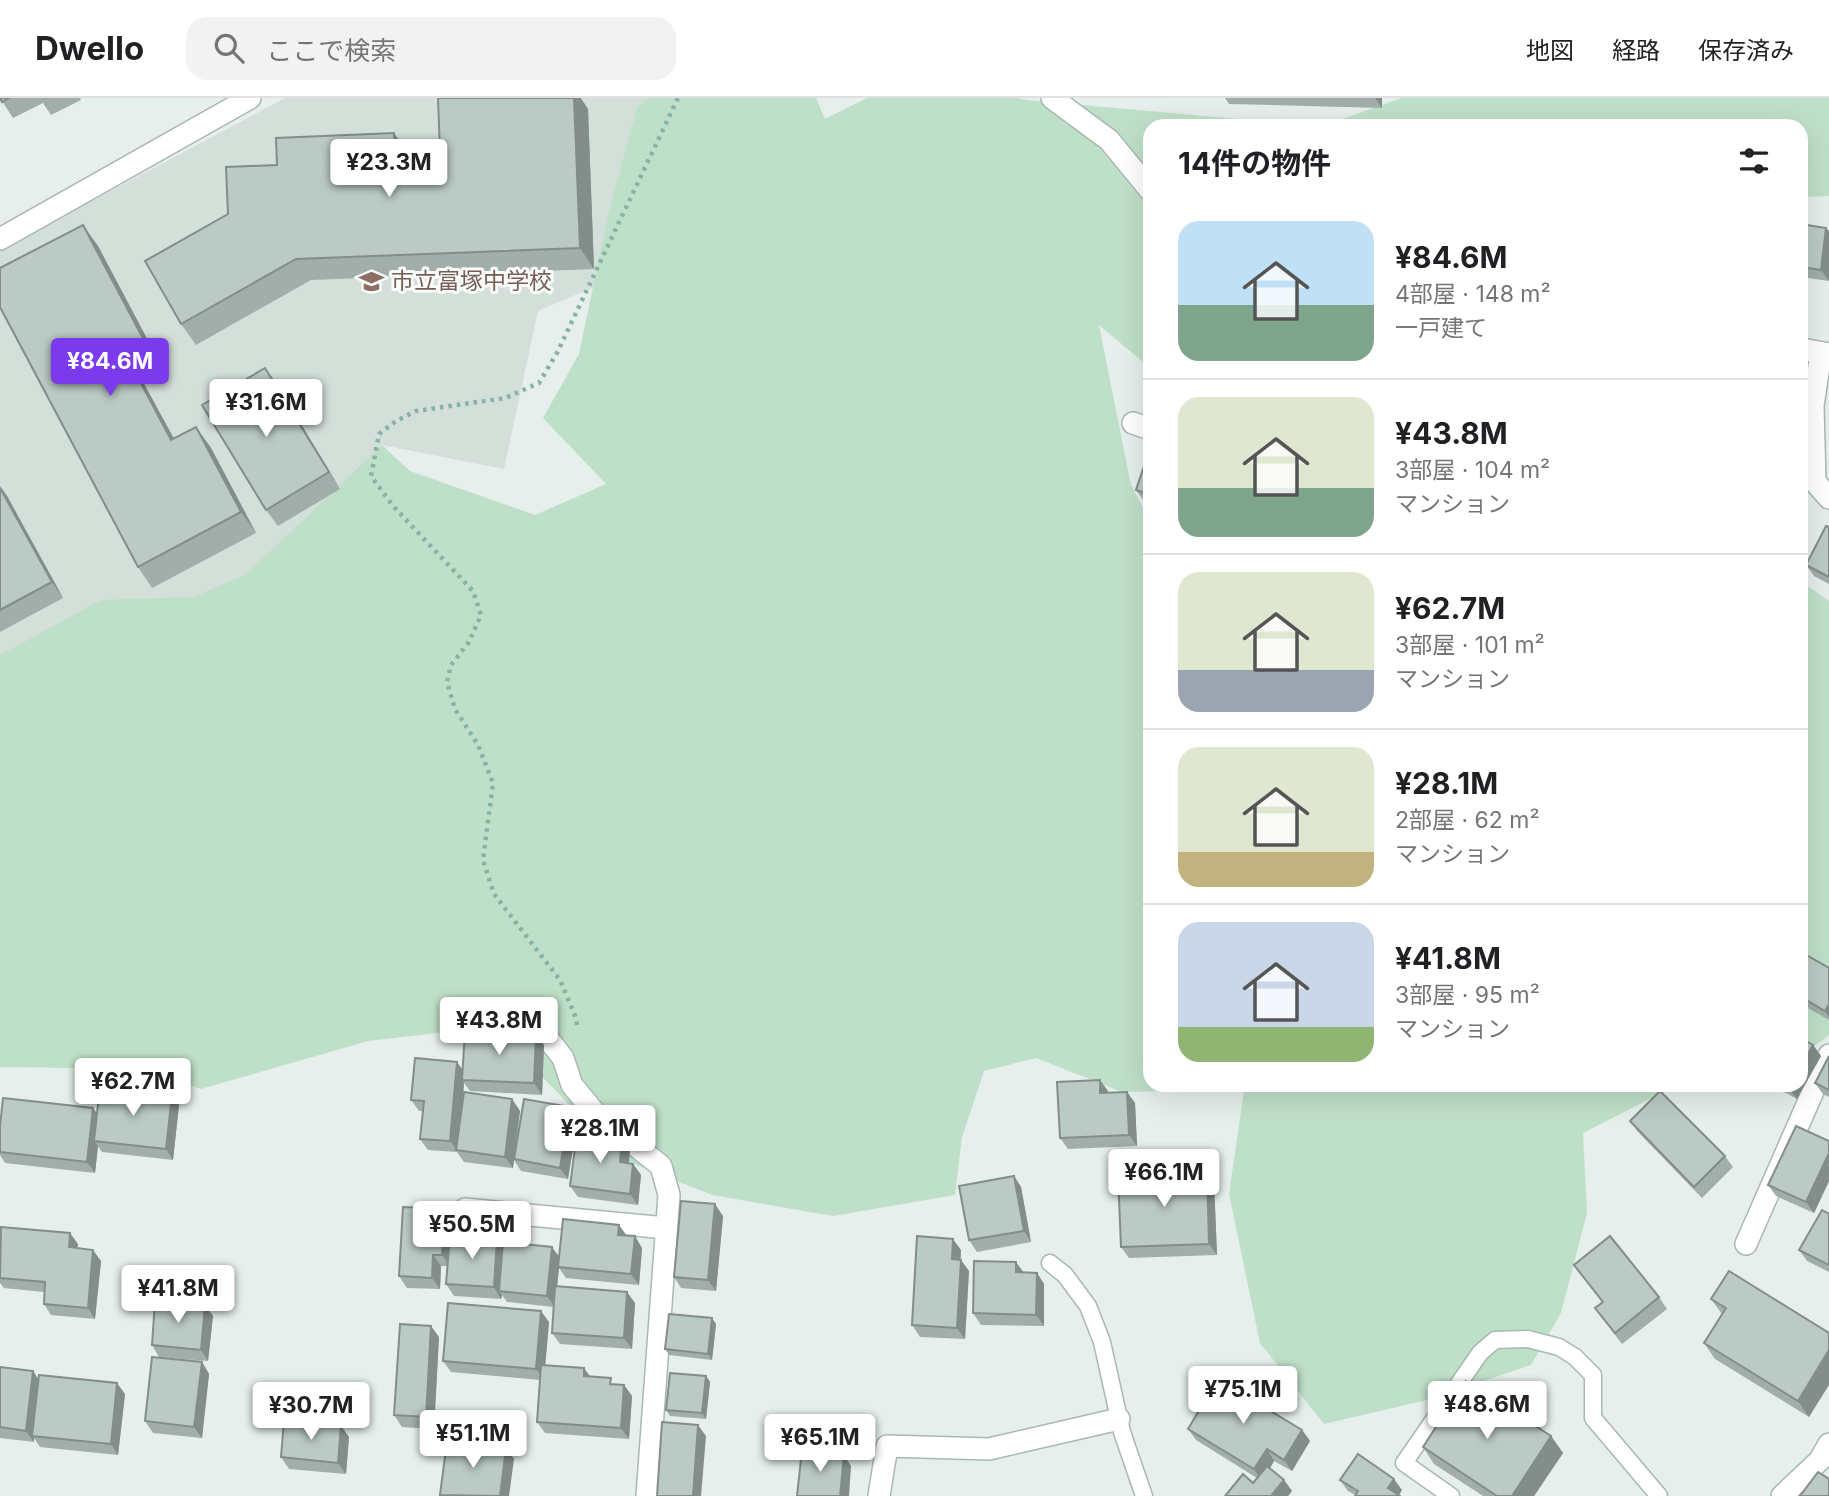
<!DOCTYPE html>
<html lang="ja">
<head>
<meta charset="utf-8">
<style>
	:root { --surface:#fff; --page:#f2f2f2; --text:#202124; --muted:#757577; --line:#e0e0e0; --accent:#7c3aed }
	body { margin:0; font-family:Inter,"Noto Sans JP",sans-serif; background:var(--page); color:var(--text); height:100vh; display:flex; flex-direction:column; font-size:26px; white-space:nowrap }
	* { box-sizing:border-box; margin:0 }
	p { font-size:23px; color:var(--muted) }
	.icon { flex:none; width:38px; height:38px; fill:none; stroke:currentColor; stroke-width:2; stroke-linecap:round; stroke-linejoin:round }
	.map { position:relative; flex:1; overflow:hidden }
	.sheet { position:absolute; left:1143px; top:21px; width:665px; height:973px; display:flex; flex-direction:column; background:var(--surface); border-radius:21px; box-shadow:0 7px 28px #0002 }
	.sheet>* { flex:none }
	.price { position:absolute; translate:-50% -60px; padding:0 16px; border-radius:7px; background:#fff; color:#222; font-size:23px; line-height:46px; filter:drop-shadow(0 2px 4px #0008) }
	.price::after { content:''; position:absolute; left:50%; top:42px; width:21px; height:16px; margin-left:-10px; background:inherit; clip-path:polygon(0 0,100% 0,50% 100%) }
	.price.on { background:var(--accent); color:#fff }
	ul { padding:0; list-style:none }
	li { display:flex; align-items:center; gap:21px; height:175px; padding:0 35px }
	li+li { border-top:2px solid var(--line) }
	li span { display:grid; place-items:center; flex:none; width:196px; height:140px; border-radius:21px; color:#555 }
	li>.icon { margin-inline-start:auto }
	span .icon { width:84px; height:84px; fill:#fffc; stroke-width:1 }
	li b { font-size:30px }
	h2 { display:flex; justify-content:space-between; align-items:center; height:84px; padding:0 35px; font-size:30px }
	header { display:flex; align-items:center; gap:42px; box-sizing:border-box; height:98px; padding:0 35px; background:var(--surface); border-bottom:2px solid var(--line) }
	header strong { font-size:33px }
	nav { display:flex; gap:38px; margin-inline-start:auto; font-size:24px }
	.search { width:490px; height:63px; background:var(--page); display:flex; align-items:center; gap:18px; box-sizing:border-box; padding:0 24px; border-radius:21px; color:var(--muted); font-size:26px }
	.map>svg:first-child { display:block }
	.built { fill:#d4dfda }
	.green { fill:#bfe0c8 }
	.lines { fill:none; stroke-linecap:round; stroke-linejoin:round }
	.service-casing { stroke:#a8b8b2; stroke-width:19 }
	.minor-casing { stroke:#a8b8b2; stroke-width:24 }
	.path { stroke:#86b3a5; stroke-width:4.5; stroke-dasharray:3.5 5; stroke-linecap:butt }
	.service { stroke:#fff; stroke-width:16 }
	.minor { stroke:#fff; stroke-width:21 }
	.wall { fill:#a1aea9 }
	.shaded-wall { fill:#838d89 }
	.building { fill:#bbcac4; stroke:#838d89; stroke-width:2 }
	.labels { text-anchor:middle; stroke-width:6; stroke-linejoin:round; paint-order:stroke }
	.education-label { font-size:23px; fill:#785e54; stroke:#f7fbf9; text-anchor:start }
</style>
</head>
<body>
<header>
<strong>Dwello</strong>
<div class="search"><svg class="icon" aria-label="search" viewBox="0 0 24 24"><circle cx="10" cy="10" r="6"/><path d="M15 15l6 6"/></svg>ここで検索</div>
<nav><a>地図</a><a>経路</a><a>保存済み</a></nav>
</header>
<div class="map">
<svg width="1829" height="1398" viewBox="0 0 1829 1398">
	<rect width="100%" height="100%" fill="#e6efeb"/>
	<polygon class="built" points="285,0 664,0 622,177 538,213 504,371 382,347 265,520 0,606 0,152"/>
	<g class="green">
		<polygon points="648,0 816,0 825,21 867,0 1018,0 1026,2 1318,28 1150,28 1150,270 1099,227 1131,387 1150,423 1150,987 1677,987 1583,1035 1587,1115 1561,1215 1531,1267 1423,1303 1324,1326 1260,1245 1229,1096 1244,992 1122,994 1036,960 984,973 962,1039 955,1097 833,1118 712,1097 621,1061 529,965 437,935 368,943 201,991 140,971 0,969 0,557 101,502 193,499 245,477 382,347 410,373 535,417 606,386 543,320 579,256 608,117 637,9"/>
		<polygon points="1402,0 1829,0 1829,98 1801,99 1801,28 1322,28"/>
		<polygon points="1801,483 1829,503 1829,937 1801,958"/>
	</g>
	<g class="lines">
		<defs>
			<g id="service">
				<polyline points="1050,1165 1065,1177 1088,1208 1102,1244 1122,1334 1144,1398"/>
				<polyline points="1451,1398 1404,1365 1480,1255 1495,1242 1528,1241 1559,1249 1575,1259 1593,1277 1593,1320 1659,1398"/>
			</g>
			<g id="minor">
				<polyline points="1052,0 1109,42 1150,92"/>
				<polyline points="0,141 250,0"/>
				<polyline points="1801,251 1829,256"/>
				<polyline points="1821,255 1813,308 1815,384 1829,400"/>
				<polyline points="1133,325 1150,331"/>
				<polyline points="463,931 535,924 563,960 572,987 595,1015 661,1068 669,1097 647,1398"/>
				<polyline points="465,1111 666,1130"/>
				<polyline points="1746,1146 1829,957"/>
				<polyline points="879,1398 887,1348 989,1351 1119,1321"/>
				<polyline points="1782,1398 1820,1362 1829,1346"/>
			</g>
		</defs>
		<use href="#service" class="service-casing"/>
		<use href="#minor" class="minor-casing"/>
		<polyline class="path" points="577,927 576,920 560,882 494,796 483,762 493,685 478,647 455,611 447,584 451,567 469,544 481,517 473,493 393,408 371,378 379,336 396,323 416,313 505,300 539,285 557,255 678,0"/>
		<use href="#service" class="service"/>
		<use href="#minor" class="minor"/>
	</g>
	<g class="wall">
		<polygon points="0,0 80,0 81,2 51,17 43,5 13,20"/>
		<polygon points="1225,0 1382,0 1382,10 1229,6"/>
		<polygon points="588,11 594,171 311,182 196,247 181,226 228,116 277,67 408,55 440,54"/>
		<polygon points="1801,126 1829,183 1801,179"/>
		<polygon points="98,148 163,271 142,282 174,341 196,329 211,350 256,435 152,490 138,469"/>
		<polygon points="277,286 340,391 278,428 266,412"/>
		<polygon points="1150,350 1150,405 1144,403 1136,392"/>
		<polygon points="0,388 7,398 63,500 0,534"/>
		<polygon points="1829,429 1829,486 1814,478 1806,467"/>
		<polygon points="1801,854 1829,870 1829,922 1801,906"/>
		<polygon points="544,947 542,997 470,993 464,985 463,1001 512,1001 520,1013 514,1057 578,1020 568,1081 521,1073 514,1062 513,1070 464,1064 457,1054 428,1052 420,1041 423,1013 419,1013 411,1002 463,971"/>
		<polygon points="1813,947 1821,958 1797,1001 1771,987 1801,987"/>
		<polygon points="1829,958 1829,999 1823,996 1815,985"/>
		<polygon points="1100,982 1108,995 1127,994 1135,1005 1137,1048 1068,1051 1060,1040"/>
		<polygon points="179,1007 173,1062 102,1054 98,1048 95,1075 5,1065 0,1057 0,1028 93,1010 97,1016"/>
		<polygon points="1630,1023 1725,1058 1733,1069 1702,1100 1638,1034"/>
		<polygon points="622,1041 630,1052 629,1066 633,1066 641,1077 638,1107 578,1099 570,1088"/>
		<polygon points="1829,1043 1829,1083 1814,1115 1776,1098 1768,1087"/>
		<polygon points="1207,1073 1214,1084 1217,1157 1129,1160 1121,1149"/>
		<polygon points="1014,1078 1021,1089 1031,1144 977,1154 969,1142"/>
		<polygon points="1829,1116 1829,1174 1807,1163 1799,1152"/>
		<polygon points="723,1118 716,1193 681,1190 674,1179"/>
		<polygon points="453,1122 452,1137 497,1140 503,1148 559,1159 627,1138 642,1150 639,1187 566,1180 559,1170 557,1188 635,1205 632,1251 560,1246 552,1235 554,1209 507,1204 502,1197 501,1201 454,1198 446,1186 448,1168 441,1168 440,1191 407,1190 399,1178"/>
		<polygon points="0,1136 78,1146 77,1150 101,1163 95,1221 51,1217 44,1206 44,1194 4,1190 0,1185"/>
		<polygon points="961,1152 960,1162 969,1173 965,1241 920,1239 912,1227"/>
		<polygon points="1574,1167 1659,1199 1667,1211 1622,1246 1595,1210 1602,1204"/>
		<polygon points="1024,1174 1037,1175 1044,1186 1044,1228 981,1227 973,1215"/>
		<polygon points="1711,1201 1829,1235 1809,1319 1715,1261 1704,1245 1722,1216"/>
		<polygon points="205,1207 213,1218 208,1263 159,1259 152,1247"/>
		<polygon points="549,1224 545,1267 590,1278 616,1287 624,1287 632,1298 629,1341 545,1335 537,1324 540,1282 451,1274 443,1263"/>
		<polygon points="716,1226 712,1262 669,1257 665,1251"/>
		<polygon points="439,1239 434,1331 402,1329 394,1317"/>
		<polygon points="202,1264 209,1276 202,1340 153,1335 145,1323"/>
		<polygon points="0,1269 33,1273 38,1281 125,1296 118,1357 40,1349 34,1340 34,1344 0,1340"/>
		<polygon points="706,1278 710,1284 706,1321 670,1318 666,1312"/>
		<polygon points="341,1328 349,1339 346,1376 289,1371 281,1359"/>
		<polygon points="1188,1331 1302,1332 1310,1343 1292,1373 1274,1363 1270,1370 1284,1382 1292,1393 1288,1398 1225,1398 1253,1385 1257,1380 1196,1342"/>
		<polygon points="1551,1338 1563,1355 1534,1398 1483,1398 1434,1366 1423,1349"/>
		<polygon points="1340,1382 1402,1392 1399,1397 1355,1397 1348,1393"/>
	</g>
	<g class="shaded-wall">
		<polygon points="574,0 581,0 588,11 594,171 580,150"/>
		<polygon points="1375,0 1382,0 1382,10"/>
		<polygon points="394,35 409,56 395,56"/>
		<polygon points="83,127 98,148 163,271 148,250"/>
		<polygon points="1826,130 1829,133 1829,183 1821,172"/>
		<polygon points="128,261 142,282 186,363 171,342"/>
		<polygon points="265,270 277,286 340,391 329,374"/>
		<polygon points="196,329 211,350 256,435 241,414"/>
		<polygon points="0,388 7,398 63,500 52,484"/>
		<polygon points="1829,906 1829,919 1825,913"/>
		<polygon points="536,936 544,947 542,997 534,985"/>
		<polygon points="1813,947 1821,958 1797,1001 1789,990 1791,987 1801,987 1801,969"/>
		<polygon points="457,964 465,975 462,982 464,985 458,1053 457,1052 450,1043"/>
		<polygon points="1100,982 1108,993 1108,1006 1100,995"/>
		<polygon points="1127,994 1135,1005 1137,1048 1129,1037"/>
		<polygon points="172,996 179,1007 173,1062 166,1051"/>
		<polygon points="512,1001 520,1013 513,1070 505,1059"/>
		<polygon points="570,1009 578,1020 568,1081 560,1070"/>
		<polygon points="93,1010 101,1021 94,1043 98,1048 95,1075 87,1064"/>
		<polygon points="622,1041 630,1052 627,1076 620,1064"/>
		<polygon points="1829,1055 1829,1067 1827,1066 1829,1069 1829,1083 1814,1115 1806,1104"/>
		<polygon points="633,1066 641,1077 638,1107 630,1096"/>
		<polygon points="1207,1073 1214,1084 1217,1157 1209,1146"/>
		<polygon points="1014,1078 1021,1089 1031,1144 1024,1133"/>
		<polygon points="715,1106 723,1118 716,1193 708,1182"/>
		<polygon points="445,1111 453,1122 450,1168 442,1157"/>
		<polygon points="619,1127 627,1138 618,1137"/>
		<polygon points="70,1135 78,1146 76,1160 69,1149"/>
		<polygon points="635,1138 642,1150 639,1187 631,1176"/>
		<polygon points="497,1140 505,1151 499,1193 502,1197 501,1201 494,1189"/>
		<polygon points="953,1141 961,1152 960,1173 952,1161"/>
		<polygon points="552,1149 560,1160 555,1209 547,1198"/>
		<polygon points="93,1152 101,1163 95,1221 88,1210"/>
		<polygon points="433,1157 441,1168 440,1191 432,1180"/>
		<polygon points="961,1162 969,1173 965,1241 957,1230"/>
		<polygon points="1016,1164 1024,1175 1016,1174"/>
		<polygon points="1037,1175 1044,1186 1044,1228 1036,1217"/>
		<polygon points="627,1194 635,1205 632,1251 624,1240"/>
		<polygon points="205,1207 213,1218 208,1263 201,1252"/>
		<polygon points="541,1213 549,1224 544,1282 536,1271"/>
		<polygon points="712,1220 716,1226 712,1262 708,1256"/>
		<polygon points="431,1228 439,1239 434,1331 426,1319"/>
		<polygon points="1829,1252 1829,1287 1809,1319 1798,1303"/>
		<polygon points="202,1264 209,1276 202,1340 194,1329"/>
		<polygon points="584,1270 592,1281 584,1278"/>
		<polygon points="33,1273 41,1285 32,1338 34,1340 34,1344 26,1333"/>
		<polygon points="706,1278 710,1284 706,1321 702,1315"/>
		<polygon points="117,1285 125,1296 118,1357 111,1346"/>
		<polygon points="624,1287 632,1298 629,1341 621,1330"/>
		<polygon points="698,1327 706,1338 701,1398 693,1398"/>
		<polygon points="341,1328 349,1339 346,1376 338,1365"/>
		<polygon points="1302,1332 1310,1343 1292,1373 1284,1362"/>
		<polygon points="1551,1338 1563,1355 1534,1398 1512,1398"/>
		<polygon points="506,1350 514,1361 509,1398 500,1398"/>
		<polygon points="1267,1351 1274,1363 1262,1383 1254,1371"/>
		<polygon points="844,1357 851,1368 849,1398 840,1398"/>
		<polygon points="1394,1381 1402,1392 1398,1398 1388,1390"/>
		<polygon points="1284,1382 1292,1393 1288,1398 1271,1398"/>
	</g>
	<g class="building">
		<polygon points="0,0 9,0 2,4"/>
		<polygon points="438,0 574,0 580,150 296,161 181,226 145,163 228,116 226,69 277,67 276,40 394,35 395,56 440,54"/>
		<polygon points="1801,126 1826,130 1821,172 1801,169"/>
		<polygon points="83,127 148,250 128,261 171,342 196,329 241,414 138,469 0,209 0,170"/>
		<polygon points="265,270 329,374 266,412 202,307"/>
		<polygon points="1150,350 1150,397 1136,392"/>
		<polygon points="0,390 52,484 0,512"/>
		<polygon points="1826,428 1829,429 1829,479 1806,467"/>
		<polygon points="1801,854 1829,870 1829,906 1825,913 1801,899"/>
		<polygon points="465,932 536,936 534,985 462,982"/>
		<polygon points="1801,940 1813,947 1801,969"/>
		<polygon points="1829,958 1829,992 1815,985"/>
		<polygon points="415,960 457,964 450,1043 420,1041 424,1003 411,1002"/>
		<polygon points="1100,982 1100,995 1127,994 1129,1037 1060,1040 1057,984"/>
		<polygon points="100,988 172,996 166,1051 94,1043"/>
		<polygon points="1660,993 1725,1058 1694,1089 1630,1023"/>
		<polygon points="464,994 512,1001 505,1059 456,1052"/>
		<polygon points="3,1000 93,1010 87,1064 0,1054 0,1028"/>
		<polygon points="524,1001 570,1009 560,1070 514,1061"/>
		<polygon points="1796,1028 1829,1043 1829,1055 1806,1104 1768,1087"/>
		<polygon points="577,1035 622,1041 620,1064 633,1066 630,1096 570,1088"/>
		<polygon points="1207,1073 1209,1146 1121,1149 1118,1076"/>
		<polygon points="1014,1078 1024,1133 969,1142 959,1088"/>
		<polygon points="681,1103 715,1106 708,1182 674,1179"/>
		<polygon points="403,1109 445,1111 442,1157 433,1157 432,1180 399,1178"/>
		<polygon points="1822,1112 1829,1116 1829,1167 1799,1152"/>
		<polygon points="563,1121 619,1127 618,1137 635,1138 631,1176 558,1169"/>
		<polygon points="1,1129 70,1135 69,1149 93,1152 88,1210 44,1206 45,1184 0,1180"/>
		<polygon points="450,1137 497,1140 494,1189 446,1186"/>
		<polygon points="917,1138 953,1141 952,1161 961,1162 957,1230 912,1227"/>
		<polygon points="1610,1138 1659,1199 1615,1235 1595,1210 1603,1204 1574,1167"/>
		<polygon points="503,1144 552,1149 547,1198 499,1193"/>
		<polygon points="974,1163 1016,1164 1016,1174 1037,1175 1036,1217 973,1215"/>
		<polygon points="1729,1173 1829,1235 1829,1252 1798,1303 1704,1245 1726,1210 1711,1201"/>
		<polygon points="555,1188 627,1194 624,1240 552,1235"/>
		<polygon points="155,1203 205,1207 201,1252 152,1247"/>
		<polygon points="448,1205 541,1213 536,1271 443,1263"/>
		<polygon points="669,1216 712,1220 708,1256 665,1251"/>
		<polygon points="400,1226 431,1228 426,1319 394,1317"/>
		<polygon points="152,1259 202,1264 194,1329 145,1323"/>
		<polygon points="541,1267 584,1270 584,1278 611,1280 610,1286 624,1287 621,1330 537,1324"/>
		<polygon points="0,1269 33,1273 26,1333 0,1329"/>
		<polygon points="670,1275 706,1278 702,1315 666,1312"/>
		<polygon points="39,1277 117,1285 111,1346 32,1338"/>
		<polygon points="1218,1281 1302,1332 1284,1362 1267,1351 1254,1371 1188,1331"/>
		<polygon points="1466,1283 1551,1338 1512,1398 1497,1398 1423,1349"/>
		<polygon points="284,1323 341,1328 338,1365 281,1359"/>
		<polygon points="662,1324 698,1327 693,1398 657,1398"/>
		<polygon points="447,1343 506,1350 500,1398 440,1397"/>
		<polygon points="802,1352 844,1357 840,1398 797,1398"/>
		<polygon points="1358,1356 1394,1381 1388,1390 1400,1398 1355,1398 1358,1393 1340,1382"/>
		<polygon points="1267,1368 1284,1382 1271,1398 1225,1398 1243,1376 1253,1385"/>
		<polygon points="1818,1374 1829,1381 1829,1398 1800,1398"/>
	</g>
	<defs>
		<symbol id="school-bare" viewBox="-9 -9 18 18"><path d="M0-5L7-2L0 1L-7-2ZM-4 1L0 2.5L4 1V4Q0 6-4 4Z" fill="#8d6e63" stroke="#f7fbf9" stroke-width="2.5" paint-order="stroke"/></symbol>
	</defs>
	<g fill-rule="evenodd">
		<use href="#school-bare" x="354" y="166" width="35" height="35"/>
	</g>
	<g class="labels">
		<g class="education-label">
			<text x="391" y="191">市立富塚中学校</text>
		</g>
	</g>
</svg>
<b class="price" style="left:389px;top:101px">¥23.3M</b>
<b class="price on" style="left:110px;top:300px">¥84.6M</b>
<b class="price" style="left:266px;top:341px">¥31.6M</b>
<b class="price" style="left:499px;top:959px">¥43.8M</b>
<b class="price" style="left:133px;top:1020px">¥62.7M</b>
<b class="price" style="left:600px;top:1067px">¥28.1M</b>
<b class="price" style="left:1164px;top:1111px">¥66.1M</b>
<b class="price" style="left:472px;top:1163px">¥50.5M</b>
<b class="price" style="left:178px;top:1227px">¥41.8M</b>
<b class="price" style="left:1243px;top:1328px">¥75.1M</b>
<b class="price" style="left:1487px;top:1343px">¥48.6M</b>
<b class="price" style="left:311px;top:1344px">¥30.7M</b>
<b class="price" style="left:473px;top:1372px">¥51.1M</b>
<b class="price" style="left:820px;top:1376px">¥65.1M</b>
<section class="sheet">
<h2>14件の物件<svg class="icon" aria-label="filters" viewBox="0 0 24 24"><path d="M4 7h16M4 17h16"/><circle cx="9" cy="7" r="2"/><circle cx="15" cy="17" r="2"/></svg></h2>
<ul>
<li><span style="background:linear-gradient(#bfe0f5 60%,#7fa58c 0)"><svg class="icon" aria-label="home" viewBox="0 0 24 24"><path d="M3 11l9-7 9 7M6 9v11h12V9"/></svg></span><div><b>¥84.6M</b><p>4部屋 · 148 m²</p><p>一戸建て</p></div></li>
<li><span style="background:linear-gradient(#dfe7d0 65%,#7fa58c 0)"><svg class="icon" aria-label="home" viewBox="0 0 24 24"><path d="M3 11l9-7 9 7M6 9v11h12V9"/></svg></span><div><b>¥43.8M</b><p>3部屋 · 104 m²</p><p>マンション</p></div></li>
<li><span style="background:linear-gradient(#dfe7d0 70%,#9aa5b1 0)"><svg class="icon" aria-label="home" viewBox="0 0 24 24"><path d="M3 11l9-7 9 7M6 9v11h12V9"/></svg></span><div><b>¥62.7M</b><p>3部屋 · 101 m²</p><p>マンション</p></div></li>
<li><span style="background:linear-gradient(#dfe7d0 75%,#c2b280 0)"><svg class="icon" aria-label="home" viewBox="0 0 24 24"><path d="M3 11l9-7 9 7M6 9v11h12V9"/></svg></span><div><b>¥28.1M</b><p>2部屋 · 62 m²</p><p>マンション</p></div></li>
<li><span style="background:linear-gradient(#c9d6e8 75%,#8fb573 0)"><svg class="icon" aria-label="home" viewBox="0 0 24 24"><path d="M3 11l9-7 9 7M6 9v11h12V9"/></svg></span><div><b>¥41.8M</b><p>3部屋 · 95 m²</p><p>マンション</p></div></li>
</ul>
</section>
</div>
</body>
</html>
